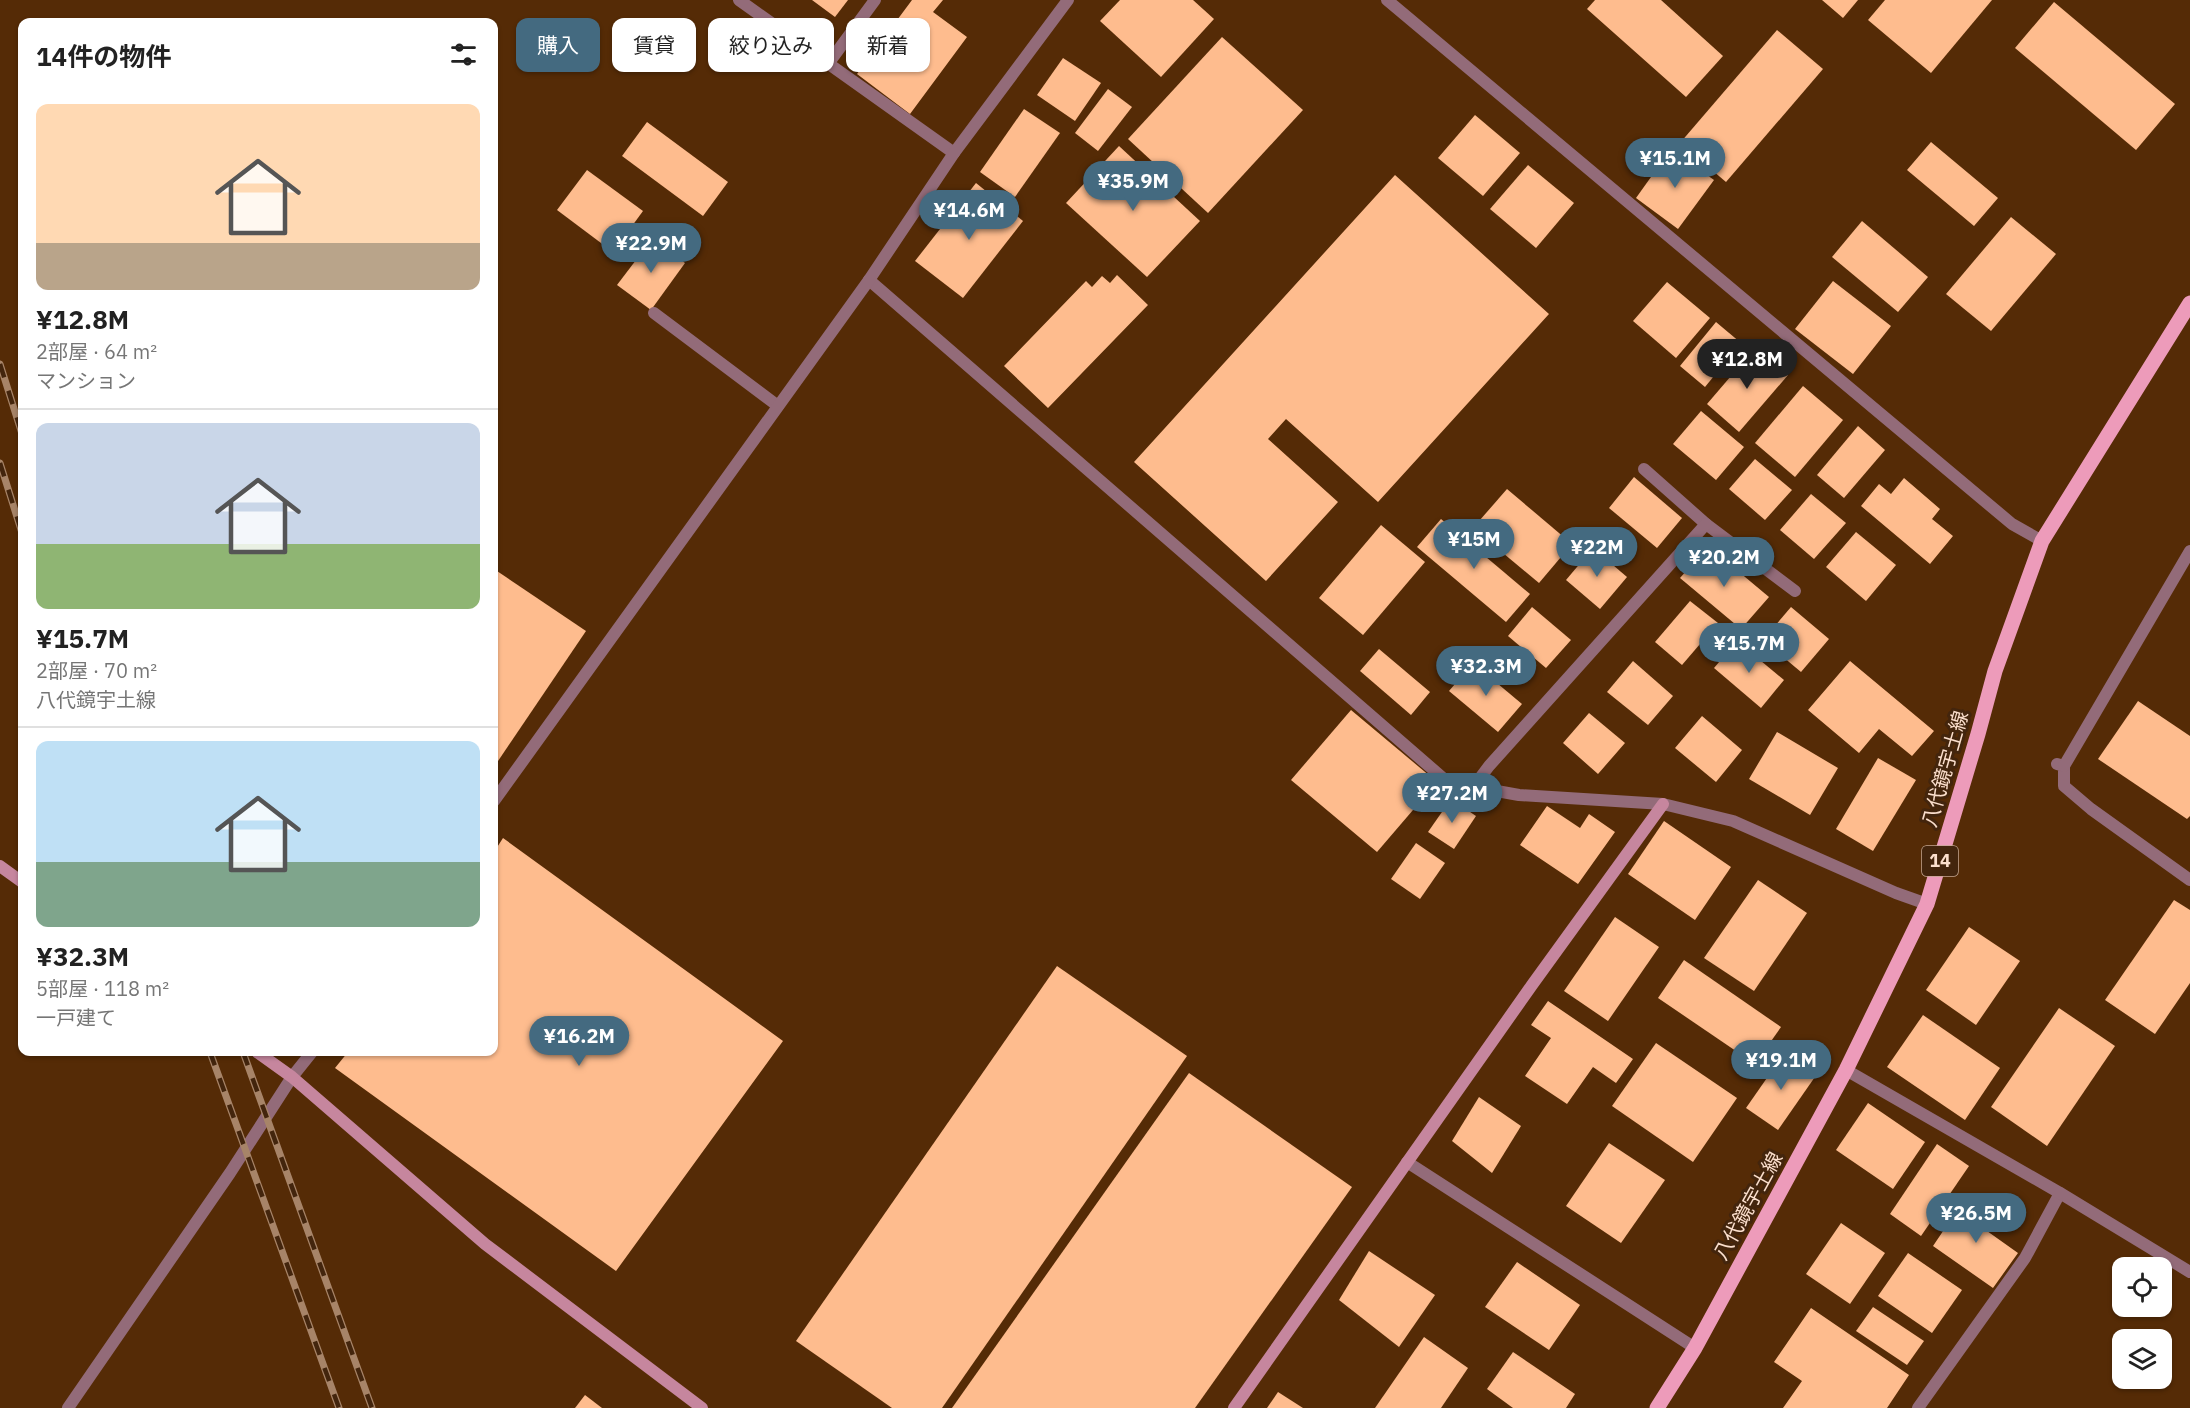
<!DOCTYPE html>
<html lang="ja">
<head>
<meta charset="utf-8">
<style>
	:root { --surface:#fff; --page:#f6f6f6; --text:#222; --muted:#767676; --line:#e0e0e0; --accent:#446a80 }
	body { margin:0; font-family:"IBM Plex Sans","Noto Sans JP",sans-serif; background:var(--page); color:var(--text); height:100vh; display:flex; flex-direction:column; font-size:22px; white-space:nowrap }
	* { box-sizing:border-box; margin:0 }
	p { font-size:20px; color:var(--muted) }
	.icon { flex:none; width:33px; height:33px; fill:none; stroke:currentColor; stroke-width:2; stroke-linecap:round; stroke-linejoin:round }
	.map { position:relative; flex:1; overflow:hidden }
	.sheet { position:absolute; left:18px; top:18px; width:480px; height:1038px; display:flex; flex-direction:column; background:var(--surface); border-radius:12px; box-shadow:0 2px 4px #0004 }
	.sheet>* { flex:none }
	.top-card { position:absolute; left:516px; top:18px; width:570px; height:54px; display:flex; gap:12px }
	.tools { position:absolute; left:2112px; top:1257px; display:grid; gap:12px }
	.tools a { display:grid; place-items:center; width:60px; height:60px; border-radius:12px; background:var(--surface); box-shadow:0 2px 4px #0004; font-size:30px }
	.price { position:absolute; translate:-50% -51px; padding:0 14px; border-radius:21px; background:var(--accent); color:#fff; font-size:20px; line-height:39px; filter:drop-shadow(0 2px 3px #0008) }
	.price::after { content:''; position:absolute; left:50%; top:36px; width:18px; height:14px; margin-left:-9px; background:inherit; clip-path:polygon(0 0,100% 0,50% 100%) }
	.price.selected { background:#222; color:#fff }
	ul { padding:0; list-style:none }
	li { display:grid; align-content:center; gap:12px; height:318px; padding:0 18px }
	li+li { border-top:2px solid var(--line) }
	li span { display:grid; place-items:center; height:186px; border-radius:12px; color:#555 }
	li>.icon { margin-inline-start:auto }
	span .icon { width:108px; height:108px; fill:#fffc; stroke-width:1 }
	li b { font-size:26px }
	h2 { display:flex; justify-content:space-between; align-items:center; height:72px; padding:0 18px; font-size:26px }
	.chip { padding:0 21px; border-radius:12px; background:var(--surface); box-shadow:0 2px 4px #0004; font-size:21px; line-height:54px }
	.chip.selected { background:var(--accent); color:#fff }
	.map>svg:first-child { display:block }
	.building { fill:#febc8e }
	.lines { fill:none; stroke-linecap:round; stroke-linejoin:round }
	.lane { stroke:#936b79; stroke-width:12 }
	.street { stroke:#936b79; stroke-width:12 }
	.secondary { stroke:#c6869e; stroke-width:12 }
	.primary { stroke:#ed9bba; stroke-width:15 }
	.rail-casing { stroke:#a78468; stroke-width:7 }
	.rail { stroke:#43250d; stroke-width:4.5; stroke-dasharray:14; stroke-linecap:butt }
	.labels { text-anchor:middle; stroke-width:6; stroke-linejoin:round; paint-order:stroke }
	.shield { fill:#43250d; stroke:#c4a793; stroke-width:1.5 }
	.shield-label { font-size:18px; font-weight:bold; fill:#fbdfcd }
	.street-label { font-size:20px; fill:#fbdfcd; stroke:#43250d }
</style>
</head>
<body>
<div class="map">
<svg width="2190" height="1408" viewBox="0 0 2190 1408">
	<rect width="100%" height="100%" fill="#552b06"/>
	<g class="building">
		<polygon points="812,0 848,0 835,17"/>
		<polygon points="912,0 943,0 933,12 967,37 910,114 857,74"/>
		<polygon points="1120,0 1193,0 1214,19 1161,77 1100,21"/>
		<polygon points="1595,0 1661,0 1723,56 1686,97 1587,9"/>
		<polygon points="1822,0 1858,0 1843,18"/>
		<polygon points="1885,0 1992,0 1931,73 1868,20"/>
		<polygon points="2054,2 2175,104 2136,150 2015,48"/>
		<polygon points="1777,30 1823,69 1726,182 1680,143"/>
		<polygon points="1222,37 1303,110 1208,213 1128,139"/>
		<polygon points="1063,58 1101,83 1075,121 1037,95"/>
		<polygon points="1108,89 1132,107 1098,151 1075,133"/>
		<polygon points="1024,109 1060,133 1015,197 980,172"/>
		<polygon points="1475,115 1520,153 1483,196 1438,158"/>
		<polygon points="647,122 728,182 703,216 622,156"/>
		<polygon points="1931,142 1998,198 1974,226 1907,170"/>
		<polygon points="1119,146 1200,221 1147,277 1066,203"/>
		<polygon points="1671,149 1714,180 1678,229 1636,198"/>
		<polygon points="1528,165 1574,203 1536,248 1490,209"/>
		<polygon points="587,170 643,211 613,252 557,210"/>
		<polygon points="1395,175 1549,314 1378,502 1286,419 1268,439 1338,502 1266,581 1134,462"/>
		<polygon points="976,183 1023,221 963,298 915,261"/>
		<polygon points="2011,217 2056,254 1991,331 1946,294"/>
		<polygon points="1862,221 1928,277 1898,312 1832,257"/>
		<polygon points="652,239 685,263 651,310 617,285"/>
		<polygon points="1117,275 1148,305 1048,408 1004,366 1086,281 1092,287 1102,276 1110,283"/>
		<polygon points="1833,281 1891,326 1853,374 1795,329"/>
		<polygon points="1667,282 1710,318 1676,358 1633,321"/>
		<polygon points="1716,322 1741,343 1705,387 1680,366"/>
		<polygon points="1755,348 1788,375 1739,432 1707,404"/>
		<polygon points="1803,386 1843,420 1795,477 1755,443"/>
		<polygon points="1701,411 1744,447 1716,480 1673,444"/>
		<polygon points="1858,426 1885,450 1844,498 1817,475"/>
		<polygon points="1755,459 1792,490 1765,520 1729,489"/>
		<polygon points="1634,477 1682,518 1657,548 1609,508"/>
		<polygon points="1904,478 1940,509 1932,519 1953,536 1930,564 1861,506 1879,484 1891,494"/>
		<polygon points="1507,489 1572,544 1539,583 1473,528"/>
		<polygon points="1811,494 1846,523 1814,559 1780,530"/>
		<polygon points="1441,519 1530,594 1506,622 1417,547"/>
		<polygon points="1381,525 1425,562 1363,635 1319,598"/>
		<polygon points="1856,532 1896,565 1866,601 1826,567"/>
		<polygon points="1708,546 1769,597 1741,629 1680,578"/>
		<polygon points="1593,548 1627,577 1600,609 1566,580"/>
		<polygon points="494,569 586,631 494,767"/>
		<polygon points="1690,601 1718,623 1682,665 1655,642"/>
		<polygon points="1532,607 1571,640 1546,668 1508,636"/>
		<polygon points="1791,607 1829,639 1801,672 1763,640"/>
		<polygon points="1737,641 1784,680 1761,708 1714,668"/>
		<polygon points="1379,649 1430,692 1411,715 1360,671"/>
		<polygon points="1633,661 1673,696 1648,725 1607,692"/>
		<polygon points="1850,661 1934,731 1912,756 1879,729 1859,753 1808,710"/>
		<polygon points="1473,663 1522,704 1498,732 1449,691"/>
		<polygon points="2138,701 2190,736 2190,816 2187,819 2098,759"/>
		<polygon points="1351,710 1437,782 1377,852 1291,780"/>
		<polygon points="1589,713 1625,743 1598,774 1563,743"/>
		<polygon points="1702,716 1742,750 1716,782 1675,748"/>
		<polygon points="1777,732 1838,768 1810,815 1749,779"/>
		<polygon points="1878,758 1916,780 1873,851 1836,829"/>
		<polygon points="1451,799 1476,816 1454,849 1428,832"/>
		<polygon points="1547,806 1580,828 1589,814 1615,832 1578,884 1520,845"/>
		<polygon points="1664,821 1731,867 1695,920 1628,874"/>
		<polygon points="503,838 783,1041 616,1271 335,1068 348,1052 494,1052 494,852"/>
		<polygon points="1416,843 1445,863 1420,899 1391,879"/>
		<polygon points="1758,880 1807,913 1754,991 1704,958"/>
		<polygon points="2174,900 2190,910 2190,983 2155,1034 2105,1000"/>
		<polygon points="1615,917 1659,947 1608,1021 1564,991"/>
		<polygon points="1969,927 2020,961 1976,1025 1926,990"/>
		<polygon points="1684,960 1781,1027 1755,1064 1658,998"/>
		<polygon points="1057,966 1187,1056 942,1408 892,1408 796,1341"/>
		<polygon points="1548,1001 1633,1059 1616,1083 1593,1067 1567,1104 1525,1076 1551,1038 1531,1025"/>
		<polygon points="2059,1008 2115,1046 2047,1146 1991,1107"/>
		<polygon points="1923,1015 2000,1068 1965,1120 1887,1067"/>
		<polygon points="1656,1043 1737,1098 1693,1162 1612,1106"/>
		<polygon points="1785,1052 1817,1074 1778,1130 1746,1108"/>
		<polygon points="1189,1073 1352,1187 1195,1408 952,1408"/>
		<polygon points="1479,1097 1521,1126 1492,1173 1452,1141"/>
		<polygon points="1868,1103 1925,1142 1893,1189 1836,1150"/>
		<polygon points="1609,1143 1665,1180 1621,1243 1566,1206"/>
		<polygon points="1937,1144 1969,1166 1921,1236 1890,1214"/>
		<polygon points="1966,1197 1997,1218 1987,1231 2018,1253 1993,1288 1933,1246"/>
		<polygon points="1841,1223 1885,1253 1850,1304 1806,1274"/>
		<polygon points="1369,1251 1435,1295 1399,1347 1339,1300"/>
		<polygon points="1908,1253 1962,1290 1932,1333 1878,1296"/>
		<polygon points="1517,1262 1580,1305 1549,1350 1485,1307"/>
		<polygon points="1873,1307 1924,1341 1907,1365 1856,1331"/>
		<polygon points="1811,1308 1909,1375 1887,1408 1783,1408 1802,1381 1774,1362"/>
		<polygon points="1424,1337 1468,1368 1441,1408 1375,1408"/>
		<polygon points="1513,1352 1575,1394 1566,1408 1513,1408 1487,1389"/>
		<polygon points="1278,1392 1303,1408 1267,1408"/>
		<polygon points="585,1395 602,1408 575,1408"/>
	</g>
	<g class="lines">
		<polyline class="lane" points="1918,1408 2025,1258 2060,1193"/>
		<g class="street">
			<polyline points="739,0 954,153"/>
			<polyline points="1387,0 2012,524 2042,541"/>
			<polyline points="828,64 875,0"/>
			<polyline points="869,280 1444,779 1480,788 1519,795 1663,804 1733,821 1896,893 1927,904"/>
			<polyline points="654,313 778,406"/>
			<polyline points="1644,469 1706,524 1795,591"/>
			<polyline points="2057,764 2064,766 2064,786 2091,809 2190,880"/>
			<polyline points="2064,766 2190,551"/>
			<polyline points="1474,786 1489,766 1706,524"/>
			<polyline points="494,801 869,280 954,153 1068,0"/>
			<polyline points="1846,1070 2060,1193 2190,1272"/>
			<polyline points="1407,1162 1695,1348"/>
			<polyline points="68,1408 230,1173 292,1077 312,1052"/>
		</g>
		<g class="secondary">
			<polyline points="0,866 22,882"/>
			<polyline points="257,1052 292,1077 485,1244 702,1408"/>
			<polyline points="1234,1408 1532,985 1663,804"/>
		</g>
		<polyline class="primary" points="1657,1408 1695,1348 1846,1070 1927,904 1978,734 1995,671 2042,541 2190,303"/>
		<defs>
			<g id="rail">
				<polyline points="0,364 22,434"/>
				<polyline points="0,463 22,533"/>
				<polyline points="210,1052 339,1408"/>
				<polyline points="243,1052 372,1408"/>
			</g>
		</defs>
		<use href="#rail" class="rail-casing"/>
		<use href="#rail" class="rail"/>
	</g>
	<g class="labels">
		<rect class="shield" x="1922" y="846" width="36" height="30" rx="4.5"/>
		<g class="shield-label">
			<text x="1940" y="867">14</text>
		</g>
		<g class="street-label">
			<text transform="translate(1945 769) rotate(-74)" y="7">八代鏡宇土線</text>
			<text transform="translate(1748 1206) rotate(-61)" y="7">八代鏡宇土線</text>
		</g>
	</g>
</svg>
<div class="tools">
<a><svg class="icon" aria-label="locate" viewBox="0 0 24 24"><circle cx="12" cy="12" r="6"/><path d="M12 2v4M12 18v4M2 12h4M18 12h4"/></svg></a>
<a><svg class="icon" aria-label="layers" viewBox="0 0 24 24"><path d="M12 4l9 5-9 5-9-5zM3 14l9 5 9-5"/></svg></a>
</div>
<b class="price" style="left:1675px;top:189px">¥15.1M</b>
<b class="price" style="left:1133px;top:212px">¥35.9M</b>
<b class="price" style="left:969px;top:241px">¥14.6M</b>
<b class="price" style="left:651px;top:274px">¥22.9M</b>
<b class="price selected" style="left:1747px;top:390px">¥12.8M</b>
<b class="price" style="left:1474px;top:570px">¥15M</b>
<b class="price" style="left:1597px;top:578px">¥22M</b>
<b class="price" style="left:1724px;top:588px">¥20.2M</b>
<b class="price" style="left:1749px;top:674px">¥15.7M</b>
<b class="price" style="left:1486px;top:697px">¥32.3M</b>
<b class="price" style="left:1452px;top:824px">¥27.2M</b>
<b class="price" style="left:579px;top:1067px">¥16.2M</b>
<b class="price" style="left:1781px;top:1091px">¥19.1M</b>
<b class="price" style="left:1976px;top:1244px">¥26.5M</b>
<div class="top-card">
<a class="chip selected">購入</a>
<a class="chip">賃貸</a>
<a class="chip">絞り込み</a>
<a class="chip">新着</a>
</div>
<section class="sheet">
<h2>14件の物件<svg class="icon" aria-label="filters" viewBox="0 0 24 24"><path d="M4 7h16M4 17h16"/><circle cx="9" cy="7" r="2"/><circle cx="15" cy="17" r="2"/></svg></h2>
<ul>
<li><span style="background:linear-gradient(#ffd9b3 75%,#b9a48a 0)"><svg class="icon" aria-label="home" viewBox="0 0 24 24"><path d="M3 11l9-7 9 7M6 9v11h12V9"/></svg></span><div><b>¥12.8M</b><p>2部屋 · 64 m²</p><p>マンション</p></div></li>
<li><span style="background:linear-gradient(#c9d6e8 65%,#8fb573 0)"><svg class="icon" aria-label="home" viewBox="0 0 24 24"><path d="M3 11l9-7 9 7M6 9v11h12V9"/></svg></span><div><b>¥15.7M</b><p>2部屋 · 70 m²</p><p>八代鏡宇土線</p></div></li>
<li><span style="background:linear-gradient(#bfe0f5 65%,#7fa58c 0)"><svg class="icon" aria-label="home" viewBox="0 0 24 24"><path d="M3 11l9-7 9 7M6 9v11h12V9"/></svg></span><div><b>¥32.3M</b><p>5部屋 · 118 m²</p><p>一戸建て</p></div></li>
</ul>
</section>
</div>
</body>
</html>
